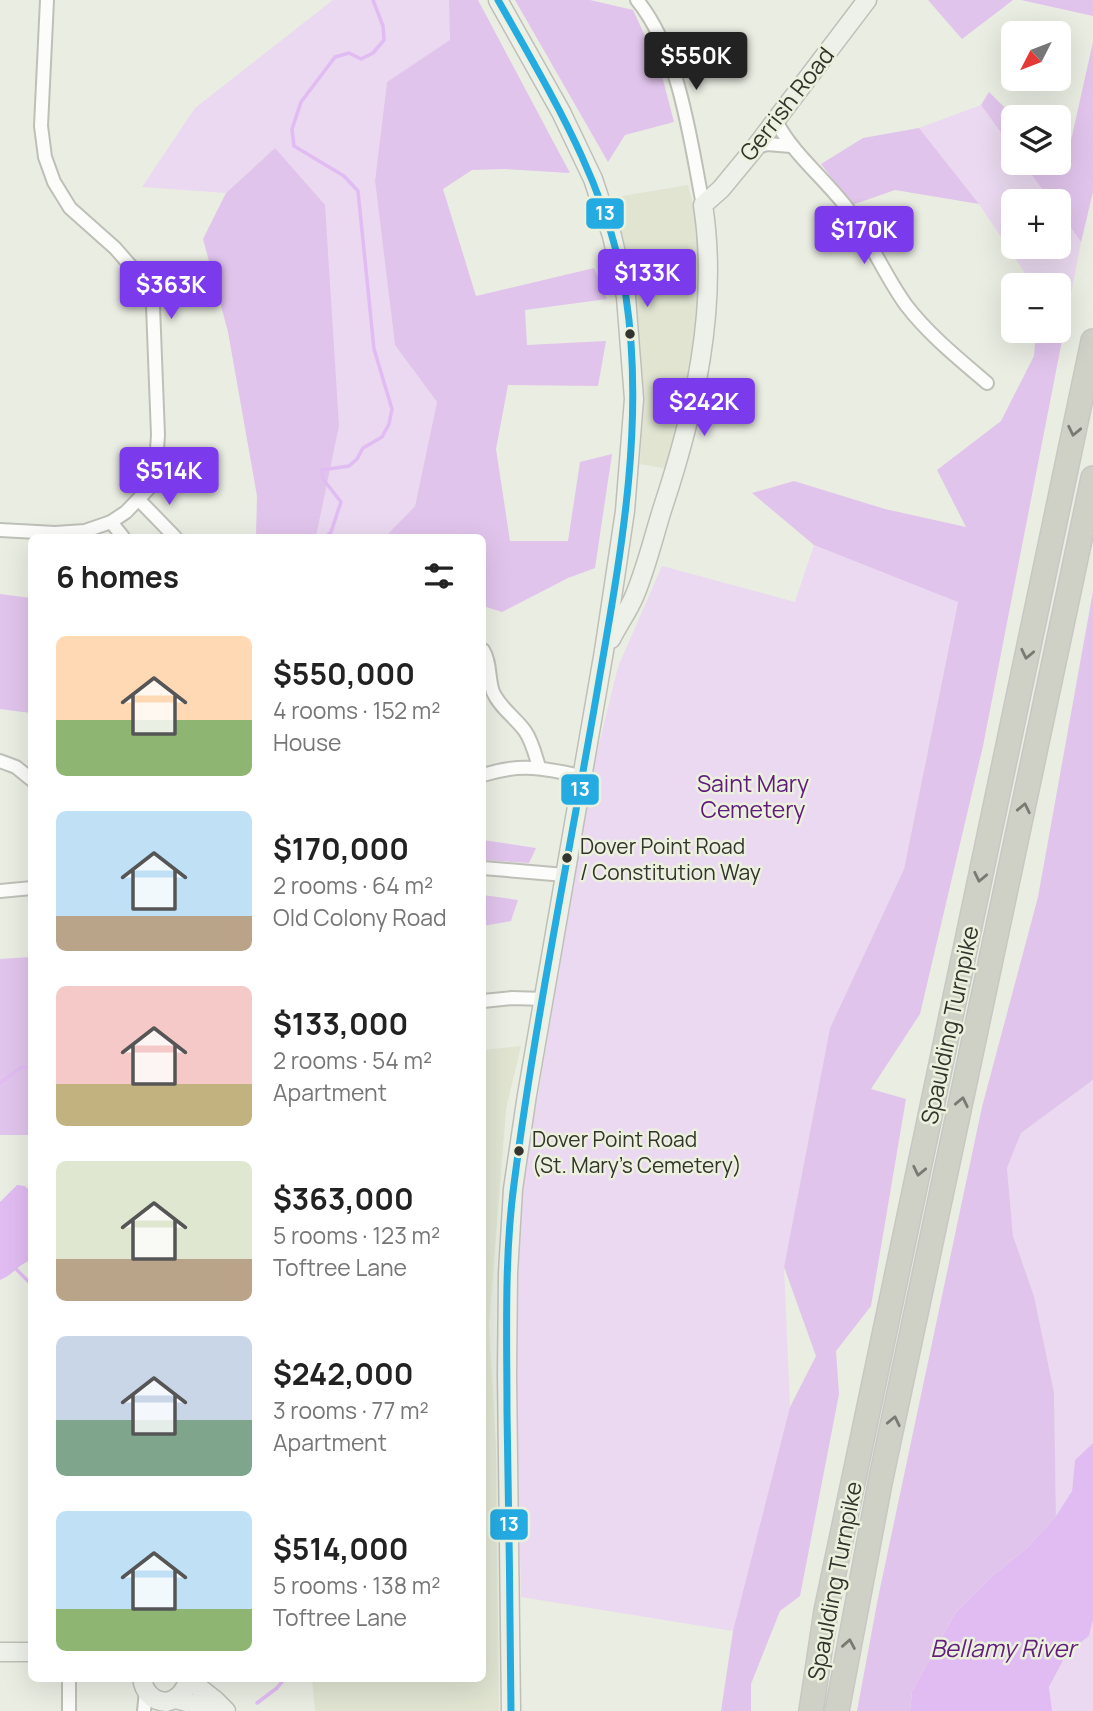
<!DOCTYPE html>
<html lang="en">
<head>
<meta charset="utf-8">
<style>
	:root { --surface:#fff; --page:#f6f6f6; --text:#222; --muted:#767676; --accent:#7c3aed }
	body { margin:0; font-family:Manrope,sans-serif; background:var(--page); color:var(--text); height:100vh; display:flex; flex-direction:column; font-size:26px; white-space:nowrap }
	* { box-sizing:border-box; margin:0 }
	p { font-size:23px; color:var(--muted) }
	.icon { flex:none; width:38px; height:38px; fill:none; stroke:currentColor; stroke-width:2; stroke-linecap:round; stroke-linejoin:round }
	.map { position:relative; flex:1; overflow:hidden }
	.sheet { position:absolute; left:28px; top:534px; width:458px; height:1148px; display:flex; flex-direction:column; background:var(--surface); border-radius:10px; box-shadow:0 7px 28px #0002 }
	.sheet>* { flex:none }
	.needle { width:46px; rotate:228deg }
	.fabs { position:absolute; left:1001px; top:21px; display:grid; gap:14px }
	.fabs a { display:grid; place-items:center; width:70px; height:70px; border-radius:10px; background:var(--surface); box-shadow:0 7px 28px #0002; font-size:35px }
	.price { position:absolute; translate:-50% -60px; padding:0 16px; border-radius:7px; background:var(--accent); color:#fff; font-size:23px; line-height:46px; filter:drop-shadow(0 2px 4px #0008) }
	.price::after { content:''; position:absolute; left:50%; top:42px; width:21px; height:16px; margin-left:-10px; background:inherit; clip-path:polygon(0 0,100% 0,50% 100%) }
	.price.on { background:#222; color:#fff }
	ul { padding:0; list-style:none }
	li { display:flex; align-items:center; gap:21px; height:175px; padding:0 28px }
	li span { display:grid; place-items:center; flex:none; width:196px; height:140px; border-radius:10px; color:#555 }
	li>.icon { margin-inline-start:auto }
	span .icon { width:84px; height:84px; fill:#fffc; stroke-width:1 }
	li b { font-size:30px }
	h2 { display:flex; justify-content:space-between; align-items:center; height:84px; padding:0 28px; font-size:30px }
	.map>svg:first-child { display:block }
	.built { fill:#e0e4d1 }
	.green { fill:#ead9f0 }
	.forest { fill:#e1c4ec }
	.water { fill:#e1bcf2 }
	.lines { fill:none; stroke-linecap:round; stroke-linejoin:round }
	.stream { stroke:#e1bcf2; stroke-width:3.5 }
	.street-casing { stroke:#bec0b8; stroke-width:16 }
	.secondary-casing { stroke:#bec0b8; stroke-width:21 }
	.highway-casing { stroke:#c7c8c3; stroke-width:26 }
	.street { stroke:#fcfcfb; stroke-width:12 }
	.secondary { stroke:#eef0ea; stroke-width:18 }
	.highway { stroke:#cfd1c6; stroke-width:23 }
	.bus-1-casing { stroke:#ecf1de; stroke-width:12 }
	.bus-1 { stroke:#24abe2; stroke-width:7 }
	.oneway { stroke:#797b72 }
	.bus-dot { fill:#33342d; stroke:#ecf1de; stroke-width:2.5 }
	.labels { text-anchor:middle; stroke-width:5; stroke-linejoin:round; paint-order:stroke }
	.bus-label { font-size:21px; fill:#33342d; stroke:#ecf1de; text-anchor:start }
	.street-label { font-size:23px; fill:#33342d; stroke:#ecf1de }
	.park-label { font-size:23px; fill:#601c7c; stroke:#ecf1de }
	.water-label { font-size:24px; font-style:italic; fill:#621f7e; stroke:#ecf1de }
	.line-badge { stroke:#ecf1de; stroke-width:2.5 }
	.badge-label { font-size:19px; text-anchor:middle; font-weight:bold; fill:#fff }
</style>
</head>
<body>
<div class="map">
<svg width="1093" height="1711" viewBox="0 0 1093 1711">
	<rect width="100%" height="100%" fill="#eaede2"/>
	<g class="built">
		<polygon points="688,185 700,231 697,325 687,387 668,469 640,464 643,400 638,318 623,241 610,198"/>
		<polygon points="521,1046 506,1109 489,1326 496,1445 499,1711 315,1711 312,1678 483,1678 483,1050"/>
	</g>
	<g class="green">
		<polygon points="333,0 449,0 451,40 387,82 375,181 395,345 437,402 415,506 385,537 316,537 339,426 275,148 226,193 142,187 195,108"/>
		<polygon points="981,105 1013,149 1013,163 1023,163 1051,201 1013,201 1013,247 1059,247 1059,211 1081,242 1065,325 1059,318 1059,285 1033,285 979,204 919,128"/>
		<polygon points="814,545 958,601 904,869 830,1028 784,1267 790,1407 761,1544 733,1631 521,1597 515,1313 517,1251 525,1171 595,760 618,667 662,566 795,602"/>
		<polygon points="1093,1080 1093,1443 1075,1460 1072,1491 1056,1516 1054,1392 1034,1296 1013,1236 1007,1168 1021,1133"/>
		<polygon points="1093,1620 1093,1711 1052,1711 1049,1688 1067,1653 1089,1636"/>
	</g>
	<g class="forest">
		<polygon points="449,0 478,0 570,173 506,169 472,170 443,189 476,296 594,268 607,299 525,310 527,345 606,341 598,386 508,385 496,449 510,541 568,541 580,462 612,454 595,568 568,578 502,612 483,606 483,537 385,537 415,506 437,402 395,345 375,181 387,82 450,40"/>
		<polygon points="515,0 590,0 633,10 660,68 674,122 625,135 608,162"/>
		<polygon points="928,0 1013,0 962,39"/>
		<polygon points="1021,0 1093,0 1093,16"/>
		<polygon points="1093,42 1093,192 1081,242 1059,211 1059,201 1051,201 1023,163 1059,162 1065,167"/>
		<polygon points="989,92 1014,117 1013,149 981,105"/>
		<polygon points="919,128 979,204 895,190 852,205 821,164 863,138"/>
		<polygon points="275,148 325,205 339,426 316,537 256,537 257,496 228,332 203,239 226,193"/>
		<polygon points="1059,318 1065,325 983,746 920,1014 871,1089 906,1099 871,1306 836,1351 839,1394 800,1596 780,1611 751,1684 751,1711 721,1711 733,1631 790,1407 816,1356 784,1267 830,1028 904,869 958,602 814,545 752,493 794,481 885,509 966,527 937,470 1001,421 1034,356 1036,331 1059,331"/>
		<polygon points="1093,591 1093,1080 1021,1133 1007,1168 1013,1236 1034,1296 1054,1392 1056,1516 1027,1548 992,1576 956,1612 912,1691 910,1711 857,1711 878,1598 982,1107 1038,897"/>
		<polygon points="0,594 31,598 31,713 0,709"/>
		<polygon points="483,840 536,848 529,863 483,860"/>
		<polygon points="483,895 518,900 511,921 483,926"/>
		<polygon points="31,957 31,1135 0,1135 0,959"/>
	</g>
	<g class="water">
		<path d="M17 1185 25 1186 31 1192V1260C16 1266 13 1275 0 1280V1202Z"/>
		<polygon points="1093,1443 1093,1620 1089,1636 1067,1653 1049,1687 1052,1711 910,1711 912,1691 956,1612 992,1576 1027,1548 1056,1516 1072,1491 1075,1460"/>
	</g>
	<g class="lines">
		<g class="stream">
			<polyline points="325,537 331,532 341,502 323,479 322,470 349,466 357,459 363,448 382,437 389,424 392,409 374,349 358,191 344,176 294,146 292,129 301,102 335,57 349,53 361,59 373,53 384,40 383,26 373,0"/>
			<polyline points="0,1083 20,1068 32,1067"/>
			<polyline points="16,1263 15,1268 32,1285"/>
			<polyline points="257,1703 277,1688 285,1678"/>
		</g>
		<defs>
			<g id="street">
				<path d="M637 0C680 53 690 139 703 205"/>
				<path d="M776 121C794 156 827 180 850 212 871 242 885 276 906 305 929 335 959 359 987 383"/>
				<polyline points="754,148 767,144 791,146"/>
				<polyline points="139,500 175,537"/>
				<polyline points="111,522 123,537"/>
				<polyline points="0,530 55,533 85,531 111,522 126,512 150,487 156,463 158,435 153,306 143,280 115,248 70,208 54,182 45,157 41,126 47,0"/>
				<path d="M483 650C491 663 488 678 493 692 500 708 515 717 525 731 532 741 535 754 539 767"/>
				<polyline points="0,761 16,767 32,780"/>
				<path d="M483 775C520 763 544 768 581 776"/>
				<polyline points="483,868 565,875"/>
				<polyline points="0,891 32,888"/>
				<polyline points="483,1001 512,998 544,999"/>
				<polyline points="69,1711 69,1678"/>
				<polyline points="144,1711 146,1691"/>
			</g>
			<g id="secondary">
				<polyline points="498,0 561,112 593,179 612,236 626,297 634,399 625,511 604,651 527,1095 513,1189 508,1273 507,1374 511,1711"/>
				<path d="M611 639C618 625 628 611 634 597 646 569 653 539 662 510 694 414 719 307 703 205L721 189 754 149 867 0"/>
				<polyline points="0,1652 32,1652"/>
				<path d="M142 1678C144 1692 152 1701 166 1702 179 1699 186 1691 188 1678"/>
				<polyline points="188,1679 215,1700 226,1711"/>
				<polyline points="176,1699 218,1711"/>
			</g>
			<g id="highway">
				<polyline points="811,1711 826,1611 1093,341"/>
				<polyline points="837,1711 880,1483 1093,478"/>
			</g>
		</defs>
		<use href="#street" class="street-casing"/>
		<use href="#secondary" class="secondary-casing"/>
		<use href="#highway" class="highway-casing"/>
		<use href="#street" class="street"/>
		<use href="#secondary" class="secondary"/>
		<use href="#highway" class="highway"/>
		<defs>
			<path id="bus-1" d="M498 0C551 94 609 188 626 297 646 430 618 568 596 698 568 860 535 1021 514 1184 504 1259 507 1337 507 1412 509 1512 510 1611 511 1711"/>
		</defs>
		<use href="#bus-1" class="bus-1-casing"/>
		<use href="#bus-1" class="bus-1"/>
	</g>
	<defs><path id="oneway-chevron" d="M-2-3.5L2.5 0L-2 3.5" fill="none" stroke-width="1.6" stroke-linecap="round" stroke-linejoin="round" transform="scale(1.75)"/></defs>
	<g class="oneway">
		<use href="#oneway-chevron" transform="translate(1074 431) rotate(102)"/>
		<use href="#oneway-chevron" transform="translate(1027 654) rotate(102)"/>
		<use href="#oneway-chevron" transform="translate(1024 808) rotate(-78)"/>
		<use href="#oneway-chevron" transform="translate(980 877) rotate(102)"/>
		<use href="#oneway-chevron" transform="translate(962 1102) rotate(-78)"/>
		<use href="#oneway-chevron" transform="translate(919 1171) rotate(102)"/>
		<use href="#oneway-chevron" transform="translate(894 1421) rotate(-78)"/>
		<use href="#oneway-chevron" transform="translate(849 1644) rotate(-80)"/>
	</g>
	<g class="bus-dot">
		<circle cx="630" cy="334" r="6"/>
		<circle cx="567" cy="858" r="6"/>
		<circle cx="519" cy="1151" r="6"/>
	</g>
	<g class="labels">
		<g class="bus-label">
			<text x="580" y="854">Dover Point Road<tspan x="580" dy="26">/ Constitution Way</tspan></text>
			<text x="532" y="1147">Dover Point Road<tspan x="532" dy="26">(St. Mary's Cemetery)</tspan></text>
		</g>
		<g class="street-label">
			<text transform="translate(787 104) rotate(-52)" y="8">Gerrish Road</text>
			<text transform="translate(950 1025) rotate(-78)" y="8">Spaulding Turnpike</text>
			<text transform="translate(835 1581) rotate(-79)" y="8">Spaulding Turnpike</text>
		</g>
		<g class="park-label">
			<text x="753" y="792">Saint Mary<tspan x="753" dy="26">Cemetery</tspan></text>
		</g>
		<g class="water-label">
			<text x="1003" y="1657">Bellamy River</text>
		</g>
	</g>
	<g class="line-badge">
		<rect x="585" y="197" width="40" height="33" rx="7" fill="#24abe2"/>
		<rect x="560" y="773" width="40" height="33" rx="7" fill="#24abe2"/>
		<rect x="489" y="1508" width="40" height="33" rx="7" fill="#24abe2"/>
	</g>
	<g class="badge-label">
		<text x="605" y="220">13</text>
		<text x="580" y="796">13</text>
		<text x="509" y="1531">13</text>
	</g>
</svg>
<div class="fabs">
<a><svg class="needle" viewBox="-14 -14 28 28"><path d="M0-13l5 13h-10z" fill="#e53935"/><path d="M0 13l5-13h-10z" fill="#767676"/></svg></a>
<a><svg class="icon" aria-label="layers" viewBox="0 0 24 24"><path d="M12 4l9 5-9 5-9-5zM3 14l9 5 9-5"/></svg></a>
<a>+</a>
<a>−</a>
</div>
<b class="price on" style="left:696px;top:92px">$550K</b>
<b class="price" style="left:864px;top:266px">$170K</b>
<b class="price" style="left:647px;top:309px">$133K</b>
<b class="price" style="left:171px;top:321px">$363K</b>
<b class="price" style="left:704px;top:438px">$242K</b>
<b class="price" style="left:169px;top:507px">$514K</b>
<section class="sheet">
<h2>6 homes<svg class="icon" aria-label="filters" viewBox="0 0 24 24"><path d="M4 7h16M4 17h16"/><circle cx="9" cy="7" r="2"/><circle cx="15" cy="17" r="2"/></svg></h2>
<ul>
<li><span style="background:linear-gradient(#ffd9b3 60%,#8fb573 0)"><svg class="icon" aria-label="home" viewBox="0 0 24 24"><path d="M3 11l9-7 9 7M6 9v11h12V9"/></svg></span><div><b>$550,000</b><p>4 rooms · 152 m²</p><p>House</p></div></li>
<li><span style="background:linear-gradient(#bfe0f5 75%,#b9a48a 0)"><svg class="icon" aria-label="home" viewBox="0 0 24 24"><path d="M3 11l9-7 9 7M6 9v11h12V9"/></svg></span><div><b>$170,000</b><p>2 rooms · 64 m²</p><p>Old Colony Road</p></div></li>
<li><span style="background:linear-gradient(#f6c9c9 70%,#c2b280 0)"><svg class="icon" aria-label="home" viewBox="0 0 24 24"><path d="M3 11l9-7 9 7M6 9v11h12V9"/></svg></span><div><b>$133,000</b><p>2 rooms · 54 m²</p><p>Apartment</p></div></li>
<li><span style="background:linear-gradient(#dfe7d0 70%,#b9a48a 0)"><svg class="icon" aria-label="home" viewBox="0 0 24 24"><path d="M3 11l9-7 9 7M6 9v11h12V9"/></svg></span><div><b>$363,000</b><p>5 rooms · 123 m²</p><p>Toftree Lane</p></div></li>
<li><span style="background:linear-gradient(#c9d6e8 60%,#7fa58c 0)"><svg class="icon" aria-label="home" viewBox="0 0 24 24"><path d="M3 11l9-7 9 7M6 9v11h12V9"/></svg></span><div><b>$242,000</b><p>3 rooms · 77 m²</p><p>Apartment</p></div></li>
<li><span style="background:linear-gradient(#bfe0f5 70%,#8fb573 0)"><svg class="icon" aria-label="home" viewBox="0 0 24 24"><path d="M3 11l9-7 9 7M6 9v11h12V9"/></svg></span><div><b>$514,000</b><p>5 rooms · 138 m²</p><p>Toftree Lane</p></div></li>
</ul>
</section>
</div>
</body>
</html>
